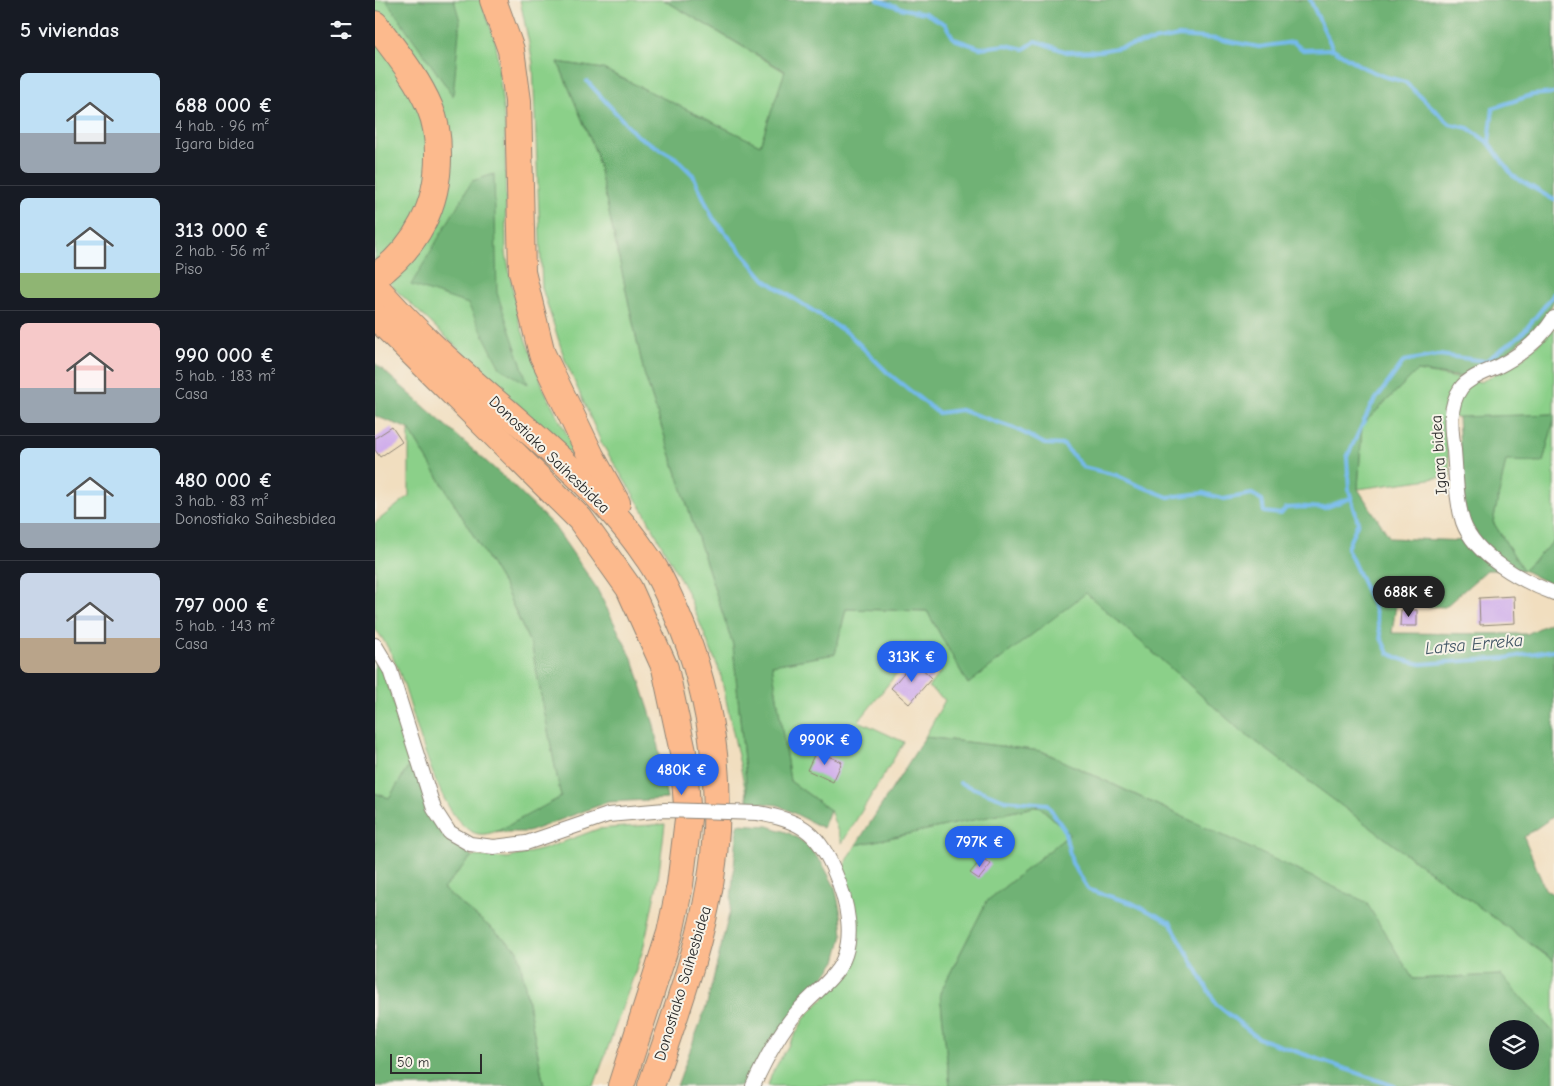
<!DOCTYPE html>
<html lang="es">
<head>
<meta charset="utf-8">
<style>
	:root { --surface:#171b24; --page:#20242c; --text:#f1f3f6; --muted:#9ea1a6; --line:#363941; --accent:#2563eb }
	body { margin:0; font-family:"Comic Neue",sans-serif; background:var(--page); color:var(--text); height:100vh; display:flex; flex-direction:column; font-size:19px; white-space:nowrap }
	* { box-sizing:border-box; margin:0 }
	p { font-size:16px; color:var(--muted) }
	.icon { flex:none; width:28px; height:28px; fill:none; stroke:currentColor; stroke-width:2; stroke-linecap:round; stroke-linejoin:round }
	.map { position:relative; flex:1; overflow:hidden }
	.sheet { display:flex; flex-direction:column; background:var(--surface); width:375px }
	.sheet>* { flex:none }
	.fabs { position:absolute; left:1114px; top:1020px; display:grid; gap:10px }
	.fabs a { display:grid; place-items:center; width:50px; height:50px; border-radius:50%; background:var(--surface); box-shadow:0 5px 20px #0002; font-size:25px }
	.scale { position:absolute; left:15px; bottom:12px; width:92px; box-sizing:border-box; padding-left:5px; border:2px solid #2b2b2b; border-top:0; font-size:14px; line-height:18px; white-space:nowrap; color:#2b2b2b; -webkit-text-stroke:4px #f7f3e8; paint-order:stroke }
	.price { position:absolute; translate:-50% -42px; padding:0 11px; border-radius:18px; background:var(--accent); color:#fff; font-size:16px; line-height:32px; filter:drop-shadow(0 1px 2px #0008) }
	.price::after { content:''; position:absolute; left:50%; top:30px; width:15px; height:11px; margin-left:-8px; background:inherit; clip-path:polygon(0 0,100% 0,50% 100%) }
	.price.selected { background:#222; color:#fff }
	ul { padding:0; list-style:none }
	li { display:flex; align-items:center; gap:15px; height:125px; padding:0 20px }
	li+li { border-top:1px solid var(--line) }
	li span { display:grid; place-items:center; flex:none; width:140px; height:100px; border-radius:8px; color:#555 }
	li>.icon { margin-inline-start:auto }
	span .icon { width:60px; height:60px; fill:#fffc; stroke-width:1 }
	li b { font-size:21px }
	h2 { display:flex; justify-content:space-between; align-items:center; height:60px; padding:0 20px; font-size:21px }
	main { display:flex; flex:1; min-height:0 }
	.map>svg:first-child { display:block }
	.green { fill:#8bd089; stroke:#5b7e5a }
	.forest { fill:#70b275; stroke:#4e6e50; fill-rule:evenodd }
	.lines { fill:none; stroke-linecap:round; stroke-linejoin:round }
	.stream { stroke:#75baec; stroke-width:4 }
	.building { fill:#ceaaeb }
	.street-casing { stroke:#8e8475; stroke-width:16 }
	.highway-casing { stroke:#8e8475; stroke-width:28 }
	.street { stroke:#fff; stroke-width:14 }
	.highway { stroke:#fcba8d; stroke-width:26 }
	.street-bridge-casing { stroke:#8e8475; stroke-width:16; stroke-linecap:butt }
	.street-bridge { stroke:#fff; stroke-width:14 }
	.labels { text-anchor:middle; stroke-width:4; stroke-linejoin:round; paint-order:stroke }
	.street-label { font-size:16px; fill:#2b2b2b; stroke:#f7f3e8 }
	.water-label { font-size:18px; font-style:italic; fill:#415665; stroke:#f7f3e8 }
</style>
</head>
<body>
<main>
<section class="sheet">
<h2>5 viviendas<svg class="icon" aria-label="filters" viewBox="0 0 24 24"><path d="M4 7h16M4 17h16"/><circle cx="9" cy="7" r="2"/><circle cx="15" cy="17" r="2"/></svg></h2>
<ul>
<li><span style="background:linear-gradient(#bfe0f5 60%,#9aa5b1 0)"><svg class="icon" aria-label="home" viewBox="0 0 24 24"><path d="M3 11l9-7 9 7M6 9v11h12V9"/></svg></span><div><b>688 000 €</b><p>4 hab. · 96 m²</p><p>Igara bidea</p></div></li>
<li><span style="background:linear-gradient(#bfe0f5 75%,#8fb573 0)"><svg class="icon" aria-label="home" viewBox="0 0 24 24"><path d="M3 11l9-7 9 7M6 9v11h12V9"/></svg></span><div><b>313 000 €</b><p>2 hab. · 56 m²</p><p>Piso</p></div></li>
<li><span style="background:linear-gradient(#f6c9c9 65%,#9aa5b1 0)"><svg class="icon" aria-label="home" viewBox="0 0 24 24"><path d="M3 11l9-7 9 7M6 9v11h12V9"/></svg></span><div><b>990 000 €</b><p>5 hab. · 183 m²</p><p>Casa</p></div></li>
<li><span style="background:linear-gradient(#bfe0f5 75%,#9aa5b1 0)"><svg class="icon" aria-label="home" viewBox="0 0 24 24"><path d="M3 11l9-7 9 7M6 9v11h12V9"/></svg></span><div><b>480 000 €</b><p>3 hab. · 83 m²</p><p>Donostiako Saihesbidea</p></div></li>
<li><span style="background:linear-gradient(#c9d6e8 65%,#b9a48a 0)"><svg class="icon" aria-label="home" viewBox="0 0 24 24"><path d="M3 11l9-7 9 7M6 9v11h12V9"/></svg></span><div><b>797 000 €</b><p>5 hab. · 143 m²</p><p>Casa</p></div></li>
</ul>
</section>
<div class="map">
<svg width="1179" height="1086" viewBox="0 0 1179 1086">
	<rect width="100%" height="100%" fill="#f7f3e8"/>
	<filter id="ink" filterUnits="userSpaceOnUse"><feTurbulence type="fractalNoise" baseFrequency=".02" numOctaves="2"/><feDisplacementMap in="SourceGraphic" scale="10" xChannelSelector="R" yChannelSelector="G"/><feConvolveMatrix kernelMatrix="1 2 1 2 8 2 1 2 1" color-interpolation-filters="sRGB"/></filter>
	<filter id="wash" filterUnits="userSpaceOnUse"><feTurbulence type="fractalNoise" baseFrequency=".0096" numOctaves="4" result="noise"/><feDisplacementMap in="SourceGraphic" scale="20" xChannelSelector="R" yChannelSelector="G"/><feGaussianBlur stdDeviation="1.12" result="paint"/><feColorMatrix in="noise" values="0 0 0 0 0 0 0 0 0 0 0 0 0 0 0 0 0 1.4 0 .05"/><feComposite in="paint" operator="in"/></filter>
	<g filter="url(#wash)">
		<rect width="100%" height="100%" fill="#f1debf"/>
		<g class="green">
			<polygon points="0,0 106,0 121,43 130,127 131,253 144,322 169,389 208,466 20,289 0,264"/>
			<polygon points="145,0 289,0 410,72 385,145 228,69 183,62 221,153 269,373 358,645 373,802 345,672 312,592 269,512 227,444 190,360 167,288 158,63"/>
			<polygon points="1179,328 1179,414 1068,418 1076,476 983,489 987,425 1042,371 1106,382 1147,359"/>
			<polygon points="1179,420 1179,541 1148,570 1118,522 1131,460 1168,462"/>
			<path d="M34 429 129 586 157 648 186 797C169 807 123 837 104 834 63 828 38 704 23 669 17 655 10 640 0 629V523L34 496Z"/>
			<polygon points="710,592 864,729 1039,860 1179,961 1179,1033 1126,975 1038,979 990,902 667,751 550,737 570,700 553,687 566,671 541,649 484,721 529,742 467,843 455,810 415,781 397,665 460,654 471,609 552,611 593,684"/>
			<polygon points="0,657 11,679 37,761 14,798 0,793"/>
			<polygon points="664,806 695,834 612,901 565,993 575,1086 393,1086 396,1075 431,1016 465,982 479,956 480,920 468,868 481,845"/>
			<polygon points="290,824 283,880 268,950 219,1086 169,1086 143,950 68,889 97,856 133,858 169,849 223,829"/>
		</g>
		<g class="forest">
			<polygon points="11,0 79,0 85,21 78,96"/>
			<polygon points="289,0 1179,0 1179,300 1172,316 1136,350 1087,377 1042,371 987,425 983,489 1015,538 1091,541 1083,417 1179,414 1179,420 1168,462 1131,461 1118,522 1148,570 1179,541 1179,586 1148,570 1112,570 1070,607 1021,605 1017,633 1152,634 1179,621 1179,816 1149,837 1170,889 1179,895 1179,961 1039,860 864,729 711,593 593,684 552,611 471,609 460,654 397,665 415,781 455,810 448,828 403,805 373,802 358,645 269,373 221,153 183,62 228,69 385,145 410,71"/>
			<polygon points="119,174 122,293 153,384 125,368 93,304 36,285 97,181"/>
			<polygon points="0,363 131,479 179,526 221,587 258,660 279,725 292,799 233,802 153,832 121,832 186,797 157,648 129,586 34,429 0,416"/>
			<path d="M550 737 666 751 991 902 1038 979 1126 975 1179 1033V1086H575L565 993 612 901 695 834 664 806 481 845ZM1122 1029H1155V1061H1122Z"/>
			<polygon points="37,761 64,831 97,856 68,889 143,950 169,1086 0,1086 0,793 14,798"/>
			<polygon points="363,824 393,826 414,833 430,843 447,863 460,887 466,914 468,935 461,961 373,1086 302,1086 332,1004 355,910"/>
		</g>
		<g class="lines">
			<g class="stream">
				<polyline points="503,0 529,9 550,13 570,24 579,39 605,48 631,45 649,49 661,41 692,52 725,51 804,36 842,39 884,47 918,42 928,50 958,49"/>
				<polyline points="935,0 958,49 987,67 1008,76 1030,82 1075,124 1093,128 1114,143"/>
				<polyline points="212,81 261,135 301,158 318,175 338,218 390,280 474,334 513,373 563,413 586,410 639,428 670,444 689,445 708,467 741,475 760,484 793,497 828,493 849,499 877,494 887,500 889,512 906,514 911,508 930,507 949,508 976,498"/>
				<polyline points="1179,93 1157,95 1118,108 1114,143 1138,176 1179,200"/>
				<polyline points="1179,293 1176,298 1146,335 1110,361 1064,355 1029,361 996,406 972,457 974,490 983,522 972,548 1000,610 1006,638 1013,653 1028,660 1046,664 1131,658 1179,650"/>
				<polyline points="585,783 630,800 672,804 689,829 697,863 714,890 757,903 795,922 841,1004 883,1038 1019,1086"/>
			</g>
		</g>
		<g id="blocks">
			<g class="building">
				<polygon points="17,427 27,442 5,457 0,450 0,438"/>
				<polygon points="1139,596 1140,623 1105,625 1104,598"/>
				<polygon points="1026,610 1042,610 1042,626 1025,626"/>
				<polygon points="539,661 557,678 534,704 516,688"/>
				<polygon points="441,751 467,762 458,782 432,770"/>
				<polygon points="607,858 616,864 604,879 595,873"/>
			</g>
		</g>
	</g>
	<g filter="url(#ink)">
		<use href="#blocks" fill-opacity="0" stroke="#8e8475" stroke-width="1"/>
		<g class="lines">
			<defs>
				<g id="street">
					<path d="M1179 318C1166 339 1144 356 1122 367 1111 372 1093 378 1086 388 1073 406 1076 430 1079 450 1081 474 1081 500 1088 522 1100 556 1147 581 1179 593"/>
					<polyline points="0,645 15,670 59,809 74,832 95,844 119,847 151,843 233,815"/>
					<path d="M378 1086C390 1060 404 1032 423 1011 435 997 449 987 460 973 484 944 472 899 458 868 442 830 423 820 383 813"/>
				</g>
				<g id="highway">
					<polyline points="118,0 136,50 143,101 147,272 167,354 216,456 242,503"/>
					<path d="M0 24C20 51 42 77 55 108 61 122 63 138 63 153 64 204 42 247 0 277"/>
					<path d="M0 286C61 358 139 413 206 479 229 502 252 527 270 554 283 571 292 592 301 612 342 705 352 807 331 906 318 968 296 1027 276 1086"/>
					<polyline points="0,316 205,519 254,588 290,668 308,752 313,819 305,885 295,933 246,1086"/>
				</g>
			</defs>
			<use href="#street" class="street-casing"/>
			<use href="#highway" class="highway-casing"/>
			<use href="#street" class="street"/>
			<use href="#highway" class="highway"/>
			<defs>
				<polyline id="street-bridge" points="233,815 290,810 383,813"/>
			</defs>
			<use href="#street-bridge" class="street-bridge-casing"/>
			<use href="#street-bridge" class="street-bridge"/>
		</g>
	</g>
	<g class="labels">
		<g class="street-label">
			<text transform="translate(175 454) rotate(44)" y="6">Donostiako Saihesbidea</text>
			<text transform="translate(1063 455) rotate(-94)" y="6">Igara bidea</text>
			<text transform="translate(307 983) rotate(-73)" y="6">Donostiako Saihesbidea</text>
		</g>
		<g class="water-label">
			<text transform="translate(1099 644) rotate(-5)" y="6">Latsa Erreka</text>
		</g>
	</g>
</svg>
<div class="fabs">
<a><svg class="icon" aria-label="layers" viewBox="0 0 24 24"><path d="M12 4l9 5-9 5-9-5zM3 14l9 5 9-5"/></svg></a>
</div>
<div class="scale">50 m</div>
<b class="price selected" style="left:1034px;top:618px">688K €</b>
<b class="price" style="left:537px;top:683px">313K €</b>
<b class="price" style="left:450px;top:766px">990K €</b>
<b class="price" style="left:307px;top:796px">480K €</b>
<b class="price" style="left:605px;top:868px">797K €</b>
</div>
</main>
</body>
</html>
